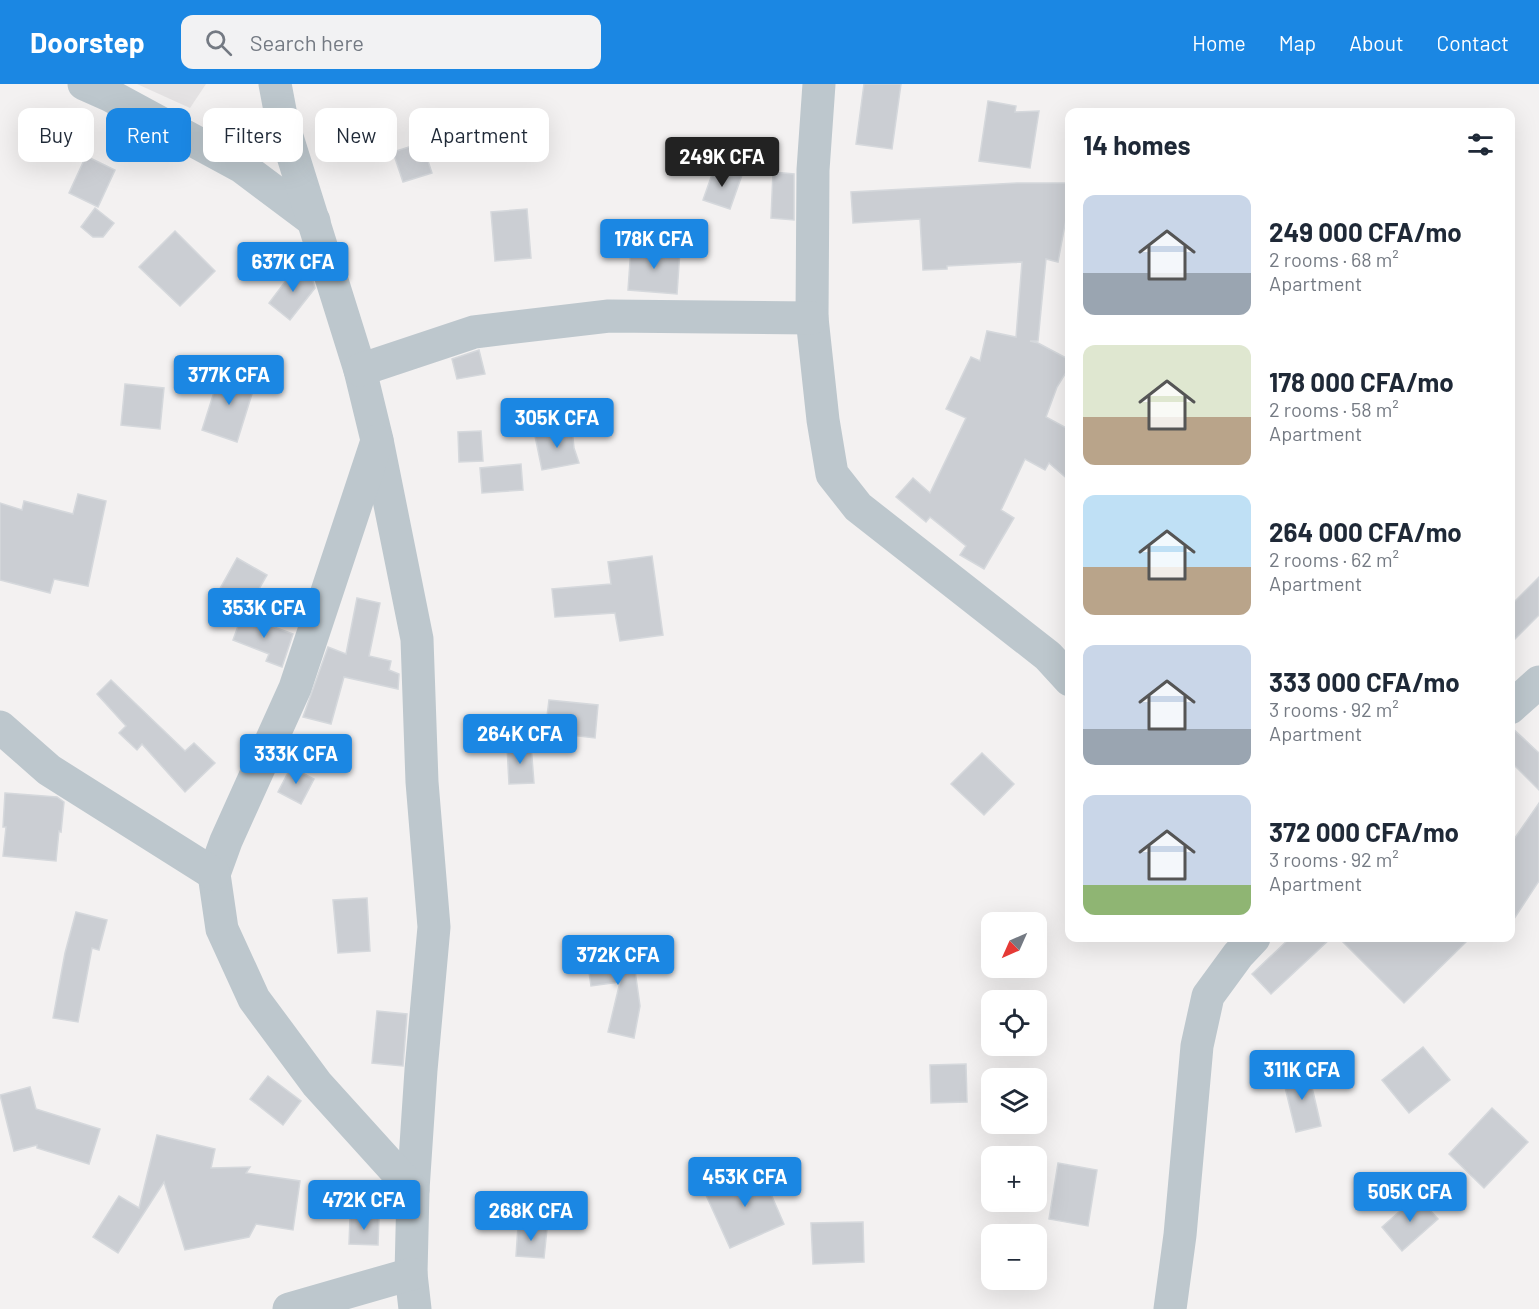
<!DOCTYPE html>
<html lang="en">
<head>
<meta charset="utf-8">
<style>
	:root { --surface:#fff; --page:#f2f2f3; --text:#1f2937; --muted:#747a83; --accent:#1b87e3 }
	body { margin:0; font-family:Barlow,sans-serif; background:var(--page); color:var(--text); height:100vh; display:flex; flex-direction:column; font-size:22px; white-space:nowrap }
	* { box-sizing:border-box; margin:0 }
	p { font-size:20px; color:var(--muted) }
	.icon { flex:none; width:33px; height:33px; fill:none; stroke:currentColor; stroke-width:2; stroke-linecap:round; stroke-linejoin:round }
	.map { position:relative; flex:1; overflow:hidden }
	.sheet { position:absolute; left:1065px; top:24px; width:450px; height:834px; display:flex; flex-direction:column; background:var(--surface); border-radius:12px; box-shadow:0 6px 24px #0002 }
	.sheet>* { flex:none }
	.top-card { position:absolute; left:18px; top:24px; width:570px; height:54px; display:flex; gap:12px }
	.needle { width:39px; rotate:225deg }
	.controls { position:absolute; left:981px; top:828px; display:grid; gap:12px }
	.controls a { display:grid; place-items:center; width:66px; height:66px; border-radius:12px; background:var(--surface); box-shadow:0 6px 24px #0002; font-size:30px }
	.price { position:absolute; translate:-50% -51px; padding:0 14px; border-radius:6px; background:var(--accent); color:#fff; font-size:20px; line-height:39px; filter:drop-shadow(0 2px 3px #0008) }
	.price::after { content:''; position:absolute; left:50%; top:36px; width:18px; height:14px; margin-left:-9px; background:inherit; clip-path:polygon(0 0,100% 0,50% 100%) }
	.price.on { background:#222; color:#fff }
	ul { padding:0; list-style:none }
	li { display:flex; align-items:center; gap:18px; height:150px; padding:0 18px }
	li span { display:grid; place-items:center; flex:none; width:168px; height:120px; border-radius:12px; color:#555 }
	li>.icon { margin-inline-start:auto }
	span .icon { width:72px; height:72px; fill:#fffc; stroke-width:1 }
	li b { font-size:26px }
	h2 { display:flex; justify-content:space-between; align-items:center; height:72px; padding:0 18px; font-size:26px }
	.chip { padding:0 21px; border-radius:12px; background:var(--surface); box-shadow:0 6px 24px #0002; font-size:21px; line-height:54px }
	.chip.on { background:var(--accent); color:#fff }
	header { display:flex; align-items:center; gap:36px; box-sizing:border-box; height:84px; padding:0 30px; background:var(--accent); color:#fff }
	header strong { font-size:28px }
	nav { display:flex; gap:33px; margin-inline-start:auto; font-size:21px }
	.search { width:420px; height:54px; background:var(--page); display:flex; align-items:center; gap:15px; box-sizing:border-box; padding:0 21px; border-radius:12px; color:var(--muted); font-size:22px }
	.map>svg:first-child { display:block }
	.education { fill:#e4e2e3 }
	.building { fill:#cbced3; stroke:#d5d8dc; stroke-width:1.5 }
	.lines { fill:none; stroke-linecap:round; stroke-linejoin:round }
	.street { stroke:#bdc7cd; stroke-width:33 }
</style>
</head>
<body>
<header>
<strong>Doorstep</strong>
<div class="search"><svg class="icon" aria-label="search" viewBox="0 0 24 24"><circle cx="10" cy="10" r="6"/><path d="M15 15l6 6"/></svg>Search here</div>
<nav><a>Home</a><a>Map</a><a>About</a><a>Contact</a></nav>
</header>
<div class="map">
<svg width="1539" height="1225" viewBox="0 0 1539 1225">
	<rect width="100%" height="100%" fill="#f3f1f1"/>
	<polygon class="education" points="137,0 206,0 190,24"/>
	<g class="building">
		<polygon points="864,0 901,0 892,65 856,60"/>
		<polygon points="988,17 1016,22 1015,28 1039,27 1030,84 979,77"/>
		<polygon points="422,59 432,89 403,98 393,68"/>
		<polygon points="86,72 115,86 98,123 69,109"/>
		<polygon points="715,82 742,91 730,125 703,116"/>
		<polygon points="773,88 794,90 794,136 771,134"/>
		<polygon points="1017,99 1067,99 1067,130 1058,178 1046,175 1038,257 1030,257 1038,259 1070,276 1070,282 1057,303 1046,333 1070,346 1070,397 1049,379 1045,386 1025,375 1001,426 1014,434 984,485 960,471 966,462 930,433 926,438 896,413 913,394 930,409 966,334 946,325 971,273 980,277 987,247 1016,253 1022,178 947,182 947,185 923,186 920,135 853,139 851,108"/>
		<polygon points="95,124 114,139 103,153 93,153 81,143"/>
		<polygon points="527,125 531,174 495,177 491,128"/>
		<polygon points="175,147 215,187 180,222 139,183"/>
		<polygon points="631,163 680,166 677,210 628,206"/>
		<polygon points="297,182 312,194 315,204 290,236 269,219"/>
		<polygon points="479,266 485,290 457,295 452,275"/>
		<polygon points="221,286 256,297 237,358 202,346"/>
		<polygon points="125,300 164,304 160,345 121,341"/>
		<polygon points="572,344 574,364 579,379 542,386 535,352"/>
		<polygon points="481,347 483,377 459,378 458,348"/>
		<polygon points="521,380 523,406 482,409 480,384"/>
		<polygon points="78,410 106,417 88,502 54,495 50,509 0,496 0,419 22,426 24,417 73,430"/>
		<polygon points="652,472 663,551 620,557 615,529 555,533 552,505 611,500 608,478"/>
		<polygon points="237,474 267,491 247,526 217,510"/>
		<polygon points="1539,493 1539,531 1510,560 1510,522"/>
		<polygon points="357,514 380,519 369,572 391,577 389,586 399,590 398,605 344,593 331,640 303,633 328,563 346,570"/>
		<polygon points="242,531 293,550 282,583 266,577 269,570 233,556"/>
		<polygon points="111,596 185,667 194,659 215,679 185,708 142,660 137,666 119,649 126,642 97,610"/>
		<polygon points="549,616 598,621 595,654 545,648"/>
		<polygon points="1510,642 1539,669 1539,706 1510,677"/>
		<polygon points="531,661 534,699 509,700 507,663"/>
		<polygon points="982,669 1014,700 984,731 951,700"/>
		<polygon points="291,683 314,695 301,720 278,708"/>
		<polygon points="5,709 57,713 64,718 61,748 59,747 56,777 3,772 6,743 3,743"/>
		<polygon points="1539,719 1539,797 1510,841 1510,761"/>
		<polygon points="367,814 370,867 338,869 333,816"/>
		<polygon points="76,828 107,836 99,866 92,864 78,938 53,934 65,869"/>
		<polygon points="1290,854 1331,854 1271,910 1252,890"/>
		<polygon points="1339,854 1470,854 1404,919"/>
		<polygon points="629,858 631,858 640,922 634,954 608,948 620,898 591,902 586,868 628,863"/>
		<polygon points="377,927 407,930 403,982 372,979"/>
		<polygon points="1423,963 1450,996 1409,1029 1382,996"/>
		<polygon points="966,980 967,1018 931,1019 930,981"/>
		<polygon points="1308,986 1321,1042 1296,1048 1282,991"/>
		<polygon points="268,992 301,1017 283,1041 250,1015"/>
		<polygon points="30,1003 36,1025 100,1045 89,1080 37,1064 37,1061 14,1067 0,1011"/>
		<polygon points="1492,1024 1528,1058 1484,1104 1449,1070"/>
		<polygon points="157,1051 215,1065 211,1084 250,1083 246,1089 300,1097 293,1146 256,1140 249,1153 185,1166 164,1098 118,1169 93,1153 119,1112 139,1124"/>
		<polygon points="1058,1079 1097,1086 1088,1142 1049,1135"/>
		<polygon points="760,1085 784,1140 730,1164 705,1109"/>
		<polygon points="1417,1112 1438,1135 1402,1167 1382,1143"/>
		<polygon points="350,1133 379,1134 378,1161 349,1160"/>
		<polygon points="863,1138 864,1178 813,1180 811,1139"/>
		<polygon points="518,1142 547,1145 544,1174 516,1172"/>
	</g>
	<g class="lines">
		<g class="street">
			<polyline points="84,0 111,12 242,83 314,137"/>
			<polyline points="275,0 282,37 360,286 377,356 417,555 422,698 434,843 421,986 413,1106 411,1190 415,1225"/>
			<polyline points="819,0 813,86 812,234 823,336 832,390 858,423 1048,572 1070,596"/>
			<polyline points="360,286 474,248 609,232 812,234"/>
			<polyline points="377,357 295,604 226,757 214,790 222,845 254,915 317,1000 413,1106"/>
			<polyline points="1510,624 1539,598"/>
			<polyline points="0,643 49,686 214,790"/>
			<polyline points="289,1225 411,1190"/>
			<polyline points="1170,1225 1180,1151 1197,962 1208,912 1238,871 1254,854"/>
		</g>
	</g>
</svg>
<div class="controls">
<a><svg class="needle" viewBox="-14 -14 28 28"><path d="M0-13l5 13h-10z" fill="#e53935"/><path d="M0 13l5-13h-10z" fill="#747a83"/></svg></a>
<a><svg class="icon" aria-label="locate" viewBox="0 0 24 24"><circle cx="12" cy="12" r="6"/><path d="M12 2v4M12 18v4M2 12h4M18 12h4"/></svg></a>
<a><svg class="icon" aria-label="layers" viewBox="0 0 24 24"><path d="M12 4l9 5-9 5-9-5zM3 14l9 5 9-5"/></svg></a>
<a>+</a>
<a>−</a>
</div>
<b class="price on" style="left:722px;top:104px">249K CFA</b>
<b class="price" style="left:654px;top:186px">178K CFA</b>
<b class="price" style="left:293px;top:209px">637K CFA</b>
<b class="price" style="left:229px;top:322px">377K CFA</b>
<b class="price" style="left:557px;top:365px">305K CFA</b>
<b class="price" style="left:264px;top:555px">353K CFA</b>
<b class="price" style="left:520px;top:681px">264K CFA</b>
<b class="price" style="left:296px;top:701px">333K CFA</b>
<b class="price" style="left:618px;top:902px">372K CFA</b>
<b class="price" style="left:1302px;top:1017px">311K CFA</b>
<b class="price" style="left:745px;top:1124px">453K CFA</b>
<b class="price" style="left:1410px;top:1139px">505K CFA</b>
<b class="price" style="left:364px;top:1147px">472K CFA</b>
<b class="price" style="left:531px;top:1158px">268K CFA</b>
<div class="top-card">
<a class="chip">Buy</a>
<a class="chip on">Rent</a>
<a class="chip">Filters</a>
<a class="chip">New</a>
<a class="chip">Apartment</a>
</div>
<section class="sheet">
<h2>14 homes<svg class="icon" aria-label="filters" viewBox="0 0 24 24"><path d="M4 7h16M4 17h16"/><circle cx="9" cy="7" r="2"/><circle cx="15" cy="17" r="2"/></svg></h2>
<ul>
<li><span style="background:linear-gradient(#c9d6e8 65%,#9aa5b1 0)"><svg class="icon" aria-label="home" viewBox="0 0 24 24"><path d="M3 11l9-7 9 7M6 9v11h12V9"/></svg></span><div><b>249 000 CFA/mo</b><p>2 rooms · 68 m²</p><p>Apartment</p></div></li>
<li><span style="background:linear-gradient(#dfe7d0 60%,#b9a48a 0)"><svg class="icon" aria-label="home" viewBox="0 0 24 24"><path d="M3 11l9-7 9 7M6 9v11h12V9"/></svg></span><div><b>178 000 CFA/mo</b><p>2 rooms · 58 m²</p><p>Apartment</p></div></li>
<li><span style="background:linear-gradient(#bfe0f5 60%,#b9a48a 0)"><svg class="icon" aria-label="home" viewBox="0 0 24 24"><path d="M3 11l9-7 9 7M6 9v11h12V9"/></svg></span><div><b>264 000 CFA/mo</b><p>2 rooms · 62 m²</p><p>Apartment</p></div></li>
<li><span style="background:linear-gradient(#c9d6e8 70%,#9aa5b1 0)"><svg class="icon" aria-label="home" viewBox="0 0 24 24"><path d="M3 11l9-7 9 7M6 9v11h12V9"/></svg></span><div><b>333 000 CFA/mo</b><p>3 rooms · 92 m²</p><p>Apartment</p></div></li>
<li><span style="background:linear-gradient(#c9d6e8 75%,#8fb573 0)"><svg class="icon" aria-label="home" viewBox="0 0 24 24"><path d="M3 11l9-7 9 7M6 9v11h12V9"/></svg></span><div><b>372 000 CFA/mo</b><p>3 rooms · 92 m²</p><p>Apartment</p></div></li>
</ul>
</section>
</div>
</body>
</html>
